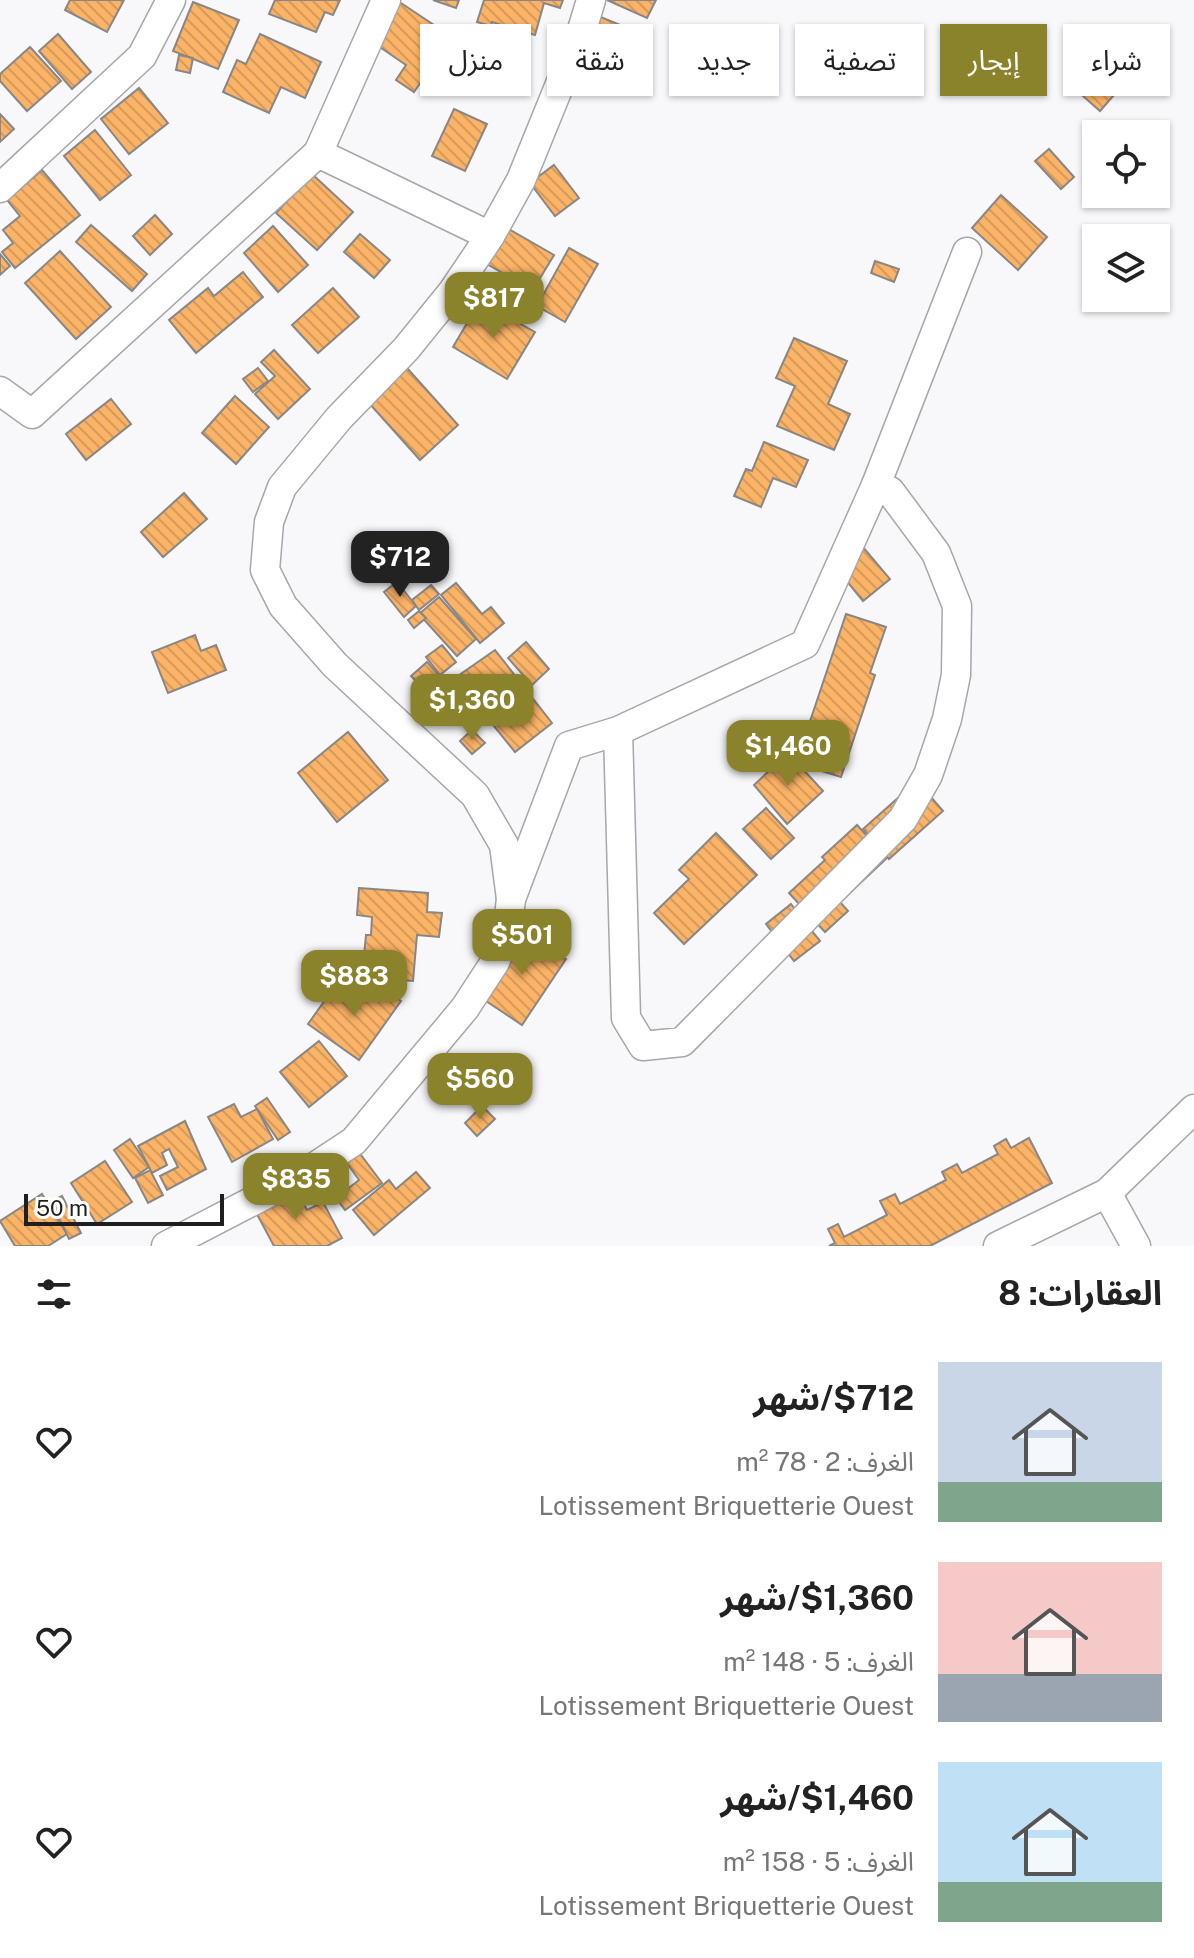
<!DOCTYPE html>
<html lang="ar">
<head>
<meta charset="utf-8">
<style>
	:root { --surface:#fff; --page:#f6f6f6; --text:#222; --muted:#767676; --accent:#8a832b }
	body { margin:0; font-family:"Public Sans","Noto Sans Arabic",sans-serif; background:var(--page); color:var(--text); direction:rtl; height:100vh; display:flex; flex-direction:column; font-size:30px; white-space:nowrap }
	* { box-sizing:border-box; margin:0 }
	p { font-size:26px; color:var(--muted) }
	.icon { flex:none; width:44px; height:44px; fill:none; stroke:currentColor; stroke-width:2; stroke-linecap:round; stroke-linejoin:round }
	.map { position:relative; height:1246px; overflow:hidden; direction:ltr }
	.details { display:flex; flex-direction:column; background:var(--surface); flex:1 }
	.details>* { flex:none }
	.hud { position:absolute; left:24px; top:24px; width:1146px; height:72px; direction:rtl; display:flex; gap:16px }
	.controls { position:absolute; left:1082px; top:120px; display:grid; gap:16px }
	.controls a { display:grid; place-items:center; width:88px; height:88px; border-radius:0px; background:var(--surface); box-shadow:0 2px 6px #0004; font-size:40px }
	.scale { position:absolute; left:24px; bottom:20px; width:200px; box-sizing:border-box; padding-left:8px; border:4px solid #1f1f20; border-top:0; font-size:22px; line-height:28px; white-space:nowrap; color:#1f1f20; -webkit-text-stroke:6px #fff; paint-order:stroke }
	.price { position:absolute; translate:-50% -68px; padding:0 18px; border-radius:16px; background:var(--accent); color:#fff; font-size:26px; line-height:52px; filter:drop-shadow(0 2px 4px #0008) }
	.price::after { content:''; position:absolute; left:50%; top:48px; width:24px; height:18px; margin-left:-12px; background:inherit; clip-path:polygon(0 0,100% 0,50% 100%) }
	.price.on { background:#222; color:#fff }
	ul { padding:0; list-style:none }
	li { display:flex; align-items:center; gap:24px; height:200px; padding:0 32px }
	li span { display:grid; place-items:center; flex:none; width:224px; height:160px; border-radius:0px; color:#555 }
	li>.icon { margin-inline-start:auto }
	span .icon { width:96px; height:96px; fill:#fffc; stroke-width:1 }
	li b { font-size:34px }
	h2 { display:flex; justify-content:space-between; align-items:center; height:96px; padding:0 32px; font-size:34px }
	.chip { padding:0 28px; border-radius:0px; background:var(--surface); box-shadow:0 2px 6px #0004; font-size:28px; line-height:72px }
	.chip.on { background:var(--accent); color:#fff }
	.map>svg:first-child { display:block }
	.building { fill:url(#building-back-hatch); stroke:#898785; stroke-width:2 }
	.lines { fill:none; stroke-linecap:round; stroke-linejoin:round }
	.street-casing { stroke:#a6a7a9; stroke-width:31 }
	.street { stroke:#fff; stroke-width:28 }
</style>
</head>
<body>
<div class="map">
<svg width="1194" height="1246" viewBox="0 0 1194 1246">
	<defs>
		<pattern id="building-back-hatch" width="6" height="6" patternUnits="userSpaceOnUse" patternTransform="scale(2)"><rect width="6" height="6" fill="#fbb367"/><path d="M-1 5l2 2M0 0l6 6M5-1l2 2" fill="none" stroke="#d79a59"/></pattern>
	</defs>
	<rect width="100%" height="100%" fill="#f8f8fb"/>
	<g class="building">
		<polygon points="70,0 124,0 107,32 65,10"/>
		<polygon points="275,0 340,0 333,15 325,12 316,32 269,14"/>
		<polygon points="433,0 459,0 456,8"/>
		<polygon points="484,0 563,0 560,8 544,3 535,35 492,22 491,26 477,22"/>
		<polygon points="607,0 656,0 647,18"/>
		<polygon points="398,1 452,37 414,92 396,80 406,65 371,41"/>
		<polygon points="193,2 239,20 218,69 173,51"/>
		<polygon points="576,7 640,33 619,85 565,63 571,49 560,45"/>
		<polygon points="58,34 91,72 72,89 39,51"/>
		<polygon points="260,34 321,62 305,98 281,87 269,113 223,92 237,60 246,64"/>
		<polygon points="30,47 61,81 27,111 0,81 0,74"/>
		<polygon points="179,55 193,58 190,73 176,70"/>
		<polygon points="1103,57 1128,79 1100,111 1075,89"/>
		<polygon points="139,88 168,123 129,154 101,119"/>
		<polygon points="454,109 487,124 465,171 432,156"/>
		<polygon points="0,114 14,129 0,142"/>
		<polygon points="95,130 131,175 100,200 64,156"/>
		<polygon points="1049,149 1074,177 1061,189 1035,161"/>
		<polygon points="554,165 579,198 555,216 530,183"/>
		<polygon points="42,170 80,215 15,268 2,252 13,243 3,230 20,216 7,200"/>
		<polygon points="312,174 353,212 317,250 276,213"/>
		<polygon points="1001,195 1047,237 1018,270 972,228"/>
		<polygon points="155,215 172,234 150,255 133,236"/>
		<polygon points="498,223 554,255 533,290 478,259"/>
		<polygon points="91,225 147,274 132,291 76,242"/>
		<polygon points="273,226 308,265 278,292 244,253"/>
		<polygon points="360,234 390,260 374,278 344,252"/>
		<polygon points="569,248 598,264 565,322 537,306"/>
		<polygon points="60,251 111,307 76,339 25,283"/>
		<polygon points="0,254 10,266 0,275"/>
		<polygon points="875,261 899,269 894,282 871,273"/>
		<polygon points="243,272 263,297 196,353 169,320 208,288 214,296"/>
		<polygon points="333,288 359,317 318,353 292,325"/>
		<polygon points="480,301 535,332 507,379 453,347"/>
		<polygon points="794,338 847,361 828,404 850,414 834,450 777,426 795,386 776,378"/>
		<polygon points="274,350 310,389 278,419 255,394 275,376 261,362"/>
		<polygon points="258,368 268,381 253,392 243,379"/>
		<polygon points="407,368 458,425 420,460 369,403"/>
		<polygon points="235,396 269,427 236,464 202,433"/>
		<polygon points="111,399 131,424 86,460 66,434"/>
		<polygon points="764,442 808,460 796,487 773,478 761,507 734,496 746,469 752,471"/>
		<polygon points="184,493 207,519 163,557 141,532"/>
		<polygon points="862,546 890,579 863,601 836,568"/>
		<polygon points="397,582 416,606 404,617 384,592"/>
		<polygon points="456,583 482,614 491,607 504,623 480,643 441,595"/>
		<polygon points="431,585 439,594 419,610 412,600"/>
		<polygon points="439,597 476,639 457,656 419,614"/>
		<polygon points="419,611 426,618 414,628 408,620"/>
		<polygon points="846,614 886,627 870,673 875,675 841,777 796,763"/>
		<polygon points="195,635 201,651 216,645 226,670 168,693 152,652"/>
		<polygon points="526,642 549,669 532,685 508,658"/>
		<polygon points="442,645 456,662 440,675 426,657"/>
		<polygon points="495,650 552,723 515,752 455,678"/>
		<polygon points="427,662 443,680 428,694 411,676"/>
		<polygon points="454,681 464,694 456,701 445,689"/>
		<polygon points="472,730 485,743 472,754 460,741"/>
		<polygon points="348,732 388,780 337,822 298,773"/>
		<polygon points="788,753 823,791 787,824 754,785"/>
		<polygon points="917,781 943,811 889,859 863,829"/>
		<polygon points="766,808 794,838 771,859 743,829"/>
		<polygon points="857,825 887,858 840,902 848,911 825,932 789,893 825,860 822,857"/>
		<polygon points="716,833 757,875 684,944 654,913 689,879 679,870"/>
		<polygon points="359,888 428,893 427,912 442,913 439,937 417,935 413,981 362,977 366,935 371,935 372,917 357,915"/>
		<polygon points="791,904 820,941 794,961 766,924"/>
		<polygon points="521,929 566,959 522,1025 477,995"/>
		<polygon points="355,983 376,998 383,988 401,1001 359,1060 308,1024 333,989 344,997"/>
		<polygon points="319,1041 347,1076 309,1107 280,1072"/>
		<polygon points="267,1098 290,1132 278,1140 255,1106"/>
		<polygon points="234,1104 241,1117 257,1109 273,1139 232,1162 208,1117"/>
		<polygon points="482,1106 495,1119 477,1136 465,1123"/>
		<polygon points="185,1121 206,1169 167,1190 160,1176 178,1167 169,1149 162,1153 167,1165 152,1173 138,1146"/>
		<polygon points="1029,1138 1052,1183 930,1246 829,1246 835,1243 828,1229 838,1224 844,1237 887,1215 880,1201 895,1194 900,1204 946,1180 942,1172 957,1164 962,1173 998,1154 994,1146 1006,1139 1011,1148"/>
		<polygon points="130,1139 149,1167 133,1178 114,1150"/>
		<polygon points="352,1143 382,1183 345,1210 336,1198 359,1180 339,1152"/>
		<polygon points="327,1154 347,1180 325,1197 305,1171"/>
		<polygon points="105,1161 132,1202 97,1224 71,1183"/>
		<polygon points="150,1170 163,1195 148,1203 135,1178"/>
		<polygon points="416,1172 430,1188 374,1235 353,1210 389,1180 396,1189"/>
		<polygon points="293,1184 307,1210 323,1202 342,1238 327,1246 274,1246 252,1205"/>
		<polygon points="42,1194 67,1234 48,1246 15,1246 0,1221"/>
		<polygon points="62,1196 81,1233 69,1239 51,1201"/>
	</g>
	<g class="lines">
		<defs>
			<g id="street">
				<polyline points="386,0 318,153 490,236"/>
				<polyline points="0,188 142,56 171,0"/>
				<polyline points="0,391 32,414 318,153"/>
				<polyline points="876,485 967,252"/>
				<polyline points="511,899 569,746 618,731 626,1018 643,1046 682,1042 903,819 928,775 947,719 956,675 957,606 936,553 890,491 876,485 805,644 618,731"/>
				<polyline points="1107,1193 1136,1246"/>
				<polyline points="166,1246 301,1176 354,1141 465,1008 495,962 507,933 511,899 504,845 475,795 335,665 283,606 265,570 269,522 282,487 339,418 406,349 453,291 490,236 521,180 582,30 591,0"/>
				<polyline points="998,1246 1107,1193 1194,1109"/>
			</g>
		</defs>
		<use href="#street" class="street-casing"/>
		<use href="#street" class="street"/>
	</g>
</svg>
<div class="controls">
<a><svg class="icon" aria-label="locate" viewBox="0 0 24 24"><circle cx="12" cy="12" r="6"/><path d="M12 2v4M12 18v4M2 12h4M18 12h4"/></svg></a>
<a><svg class="icon" aria-label="layers" viewBox="0 0 24 24"><path d="M12 4l9 5-9 5-9-5zM3 14l9 5 9-5"/></svg></a>
</div>
<div class="scale">50 m</div>
<b class="price" style="left:494px;top:340px">$817</b>
<b class="price on" style="left:400px;top:599px">$712</b>
<b class="price" style="left:472px;top:742px">$1,360</b>
<b class="price" style="left:788px;top:788px">$1,460</b>
<b class="price" style="left:522px;top:977px">$501</b>
<b class="price" style="left:354px;top:1018px">$883</b>
<b class="price" style="left:480px;top:1121px">$560</b>
<b class="price" style="left:296px;top:1221px">$835</b>
<div class="hud">
<a class="chip">شراء</a>
<a class="chip on">إيجار</a>
<a class="chip">تصفية</a>
<a class="chip">جديد</a>
<a class="chip">شقة</a>
<a class="chip">منزل</a>
</div>
</div>
<section class="details">
<h2>العقارات: 8<svg class="icon" aria-label="filters" viewBox="0 0 24 24"><path d="M4 7h16M4 17h16"/><circle cx="9" cy="7" r="2"/><circle cx="15" cy="17" r="2"/></svg></h2>
<ul>
<li><span style="background:linear-gradient(#c9d6e8 75%,#7fa58c 0)"><svg class="icon" aria-label="home" viewBox="0 0 24 24"><path d="M3 11l9-7 9 7M6 9v11h12V9"/></svg></span><div><b>$712/شهر</b><p>الغرف: 2 · 78 m²</p><p>Lotissement Briquetterie Ouest</p></div><svg class="icon" aria-label="heart" viewBox="0 0 24 24"><path d="M12 20l-8-8c-3-5 5-10 8-4 3-6 11-1 8 4z"/></svg></li>
<li><span style="background:linear-gradient(#f6c9c9 70%,#9aa5b1 0)"><svg class="icon" aria-label="home" viewBox="0 0 24 24"><path d="M3 11l9-7 9 7M6 9v11h12V9"/></svg></span><div><b>$1,360/شهر</b><p>الغرف: 5 · 148 m²</p><p>Lotissement Briquetterie Ouest</p></div><svg class="icon" aria-label="heart" viewBox="0 0 24 24"><path d="M12 20l-8-8c-3-5 5-10 8-4 3-6 11-1 8 4z"/></svg></li>
<li><span style="background:linear-gradient(#bfe0f5 75%,#7fa58c 0)"><svg class="icon" aria-label="home" viewBox="0 0 24 24"><path d="M3 11l9-7 9 7M6 9v11h12V9"/></svg></span><div><b>$1,460/شهر</b><p>الغرف: 5 · 158 m²</p><p>Lotissement Briquetterie Ouest</p></div><svg class="icon" aria-label="heart" viewBox="0 0 24 24"><path d="M12 20l-8-8c-3-5 5-10 8-4 3-6 11-1 8 4z"/></svg></li>
</ul>
</section>
</body>
</html>
